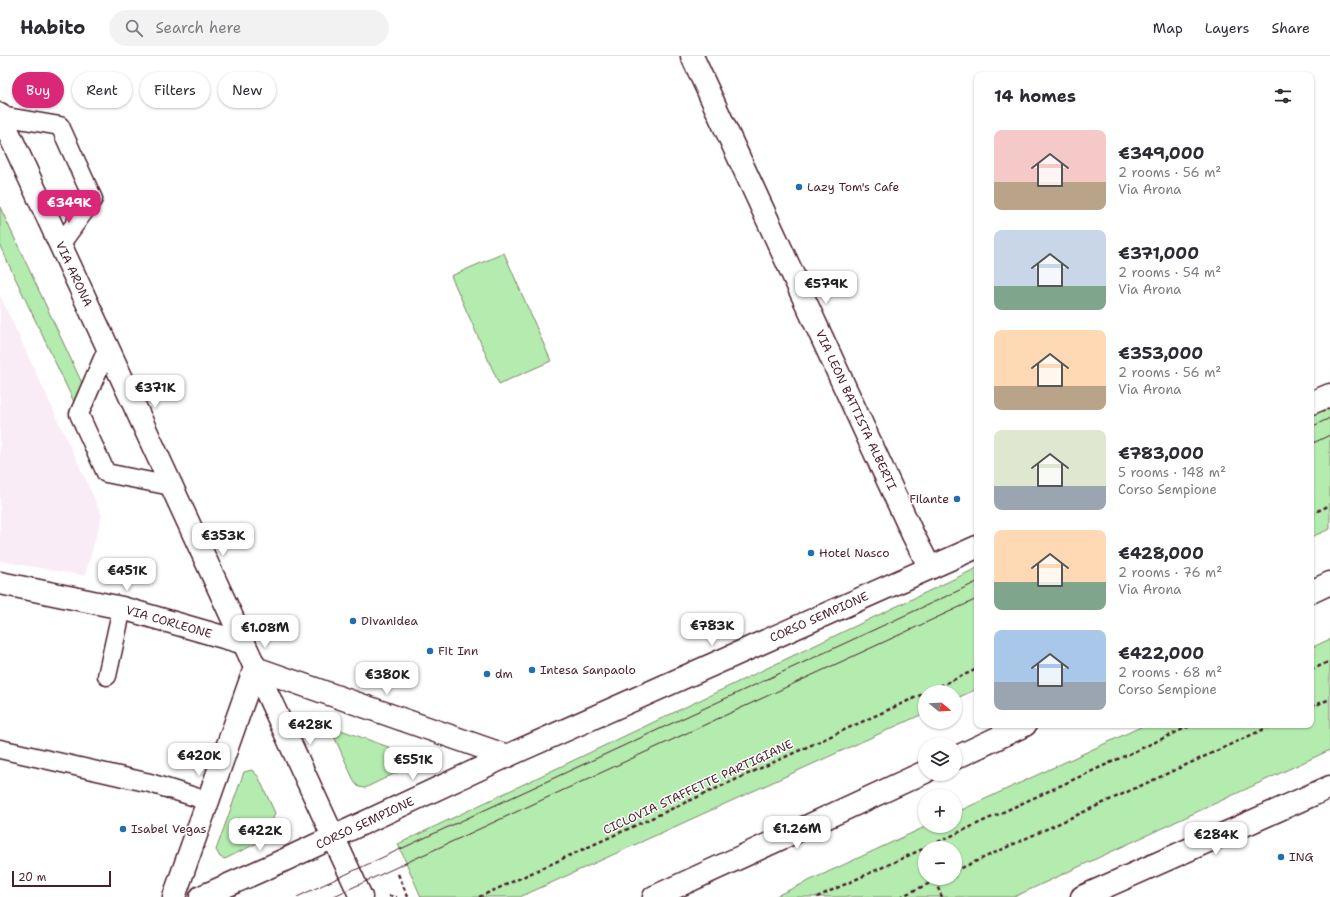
<!DOCTYPE html>
<html lang="en">
<head>
<meta charset="utf-8">
<style>
	:root { --surface:#fff; --page:#f2f2f3; --text:#2b2b33; --muted:#7c7c81; --line:#e1e1e2; --accent:#db2777 }
	body { margin:0; font-family:"Shantell Sans",sans-serif; background:var(--page); color:var(--text); height:100vh; display:flex; flex-direction:column; font-size:15px; white-space:nowrap }
	* { box-sizing:border-box; margin:0 }
	p { font-size:13px; color:var(--muted) }
	.icon { flex:none; width:22px; height:22px; fill:none; stroke:currentColor; stroke-width:2; stroke-linecap:round; stroke-linejoin:round }
	.map { position:relative; flex:1; overflow:hidden }
	.sheet { position:absolute; left:974px; top:16px; width:340px; height:656px; display:flex; flex-direction:column; background:var(--surface); border-radius:8px; box-shadow:0 1px 3px #0004 }
	.sheet>* { flex:none }
	.top-card { position:absolute; left:12px; top:16px; width:380px; height:36px; display:flex; gap:8px }
	.needle { width:26px; rotate:108deg }
	.buttons { position:absolute; left:918px; top:629px; display:grid; gap:8px }
	.buttons a { display:grid; place-items:center; width:44px; height:44px; border-radius:50%; background:var(--surface); box-shadow:0 1px 3px #0004; font-size:20px }
	.scale { position:absolute; left:12px; bottom:10px; width:99px; box-sizing:border-box; padding-left:4px; border:2px solid #4a1f2b; border-top:0; font-size:11px; line-height:14px; white-space:nowrap; color:#4a1f2b; -webkit-text-stroke:3px #fff; paint-order:stroke }
	.price { position:absolute; translate:-50% -34px; padding:0 9px; border-radius:8px; background:#fff; color:#222; font-size:13px; line-height:26px; filter:drop-shadow(0 1px 2px #0008) }
	.price::after { content:''; position:absolute; left:50%; top:24px; width:12px; height:9px; margin-left:-6px; background:inherit; clip-path:polygon(0 0,100% 0,50% 100%) }
	.price.selected { background:var(--accent); color:#fff }
	ul { padding:0; list-style:none }
	li { display:flex; align-items:center; gap:12px; height:100px; padding:0 20px }
	li span { display:grid; place-items:center; flex:none; width:112px; height:80px; border-radius:8px; color:#555 }
	li>.icon { margin-inline-start:auto }
	span .icon { width:48px; height:48px; fill:#fffc; stroke-width:1 }
	li b { font-size:17px }
	h2 { display:flex; justify-content:space-between; align-items:center; height:48px; padding:0 20px; font-size:17px }
	.pill { padding:0 14px; border-radius:18px; background:var(--surface); box-shadow:0 1px 3px #0004; font-size:14px; line-height:36px }
	.pill.selected { background:var(--accent); color:#fff }
	header { display:flex; align-items:center; gap:24px; box-sizing:border-box; height:56px; padding:0 20px; background:var(--surface); border-bottom:1px solid var(--line) }
	header strong { font-size:19px }
	nav { display:flex; gap:22px; margin-inline-start:auto; font-size:14px }
	.search { width:280px; height:36px; background:var(--page); display:flex; align-items:center; gap:10px; box-sizing:border-box; padding:0 14px; border-radius:22px; color:var(--muted); font-size:15px }
	.map>svg:first-child { display:block }
	.built { fill:#faecf7 }
	.green { fill:#b4ebae; stroke:#7f856c; fill-rule:evenodd }
	.lines { fill:none; stroke-linecap:round; stroke-linejoin:round }
	.service-casing { stroke:#4a1f2b; stroke-width:21 }
	.minor-casing { stroke:#4a1f2b; stroke-width:25 }
	.secondary-casing { stroke:#4a1f2b; stroke-width:25 }
	.path { stroke:#4a1f2b; stroke-width:2.5; stroke-dasharray:4 3; stroke-linecap:butt }
	.service { stroke:#fff; stroke-width:18 }
	.minor { stroke:#fff; stroke-width:22 }
	.secondary { stroke:#fff; stroke-width:22 }
	.tram { stroke:#4a1f2b; stroke-width:1 }
	.poi-dot { fill:#1f6fb2; stroke:#fff; stroke-width:1.5 }
	.labels { text-anchor:middle; stroke-width:3; stroke-linejoin:round; paint-order:stroke }
	.poi-label { font-size:12px; fill:#4a1f2b; stroke:#fff; text-anchor:start }
	.street-label { font-size:12px; fill:#4a1f2b; stroke:#fff }
</style>
</head>
<body>
<header>
<strong>Habito</strong>
<div class="search"><svg class="icon" aria-label="search" viewBox="0 0 24 24"><circle cx="10" cy="10" r="6"/><path d="M15 15l6 6"/></svg>Search here</div>
<nav><a>Map</a><a>Layers</a><a>Share</a></nav>
</header>
<div class="map">
<svg width="1330" height="841" viewBox="0 0 1330 841">
	<rect width="100%" height="100%" fill="#fff"/>
	<filter id="ink" filterUnits="userSpaceOnUse"><feTurbulence type="fractalNoise" baseFrequency=".025" numOctaves="2"/><feDisplacementMap in="SourceGraphic" scale="8" xChannelSelector="R" yChannelSelector="G"/><feConvolveMatrix kernelMatrix="1 2 1 2 8 2 1 2 1" color-interpolation-filters="sRGB"/></filter>
	<g filter="url(#ink)">
		<polygon class="built" points="0,239 102,459 85,520 0,505"/>
		<g class="green">
			<polygon points="0,151 82,327 74,346 0,190"/>
			<polygon points="504,197 551,305 499,328 451,220"/>
			<polygon points="1330,344 1330,473 1311,481 1311,353"/>
			<polygon points="977,512 977,633 955,643 955,636 925,636 925,657 520,841 421,841 398,788"/>
			<path d="M1330 583V694L1014 841H774L927 770H955V757L1145 669H1311V592ZM925 792H955V822H925Z"/>
			<polygon points="338,673 411,699 414,705 412,709 365,732 359,731 355,727 333,678"/>
			<polygon points="252,714 258,720 275,757 265,783 225,803 220,801 216,794 244,716"/>
		</g>
		<g class="lines">
			<defs>
				<g id="service">
					<polyline points="1,60 60,70 93,143 60,189"/>
					<polyline points="108,291 79,358 106,417 171,430"/>
					<polyline points="107,620 122,552"/>
					<polyline points="0,693 150,727 208,745"/>
				</g>
				<g id="minor">
					<polyline points="692,0 913,479 930,512"/>
					<polyline points="0,58 361,841"/>
					<polyline points="1311,347 1330,339"/>
					<polyline points="0,527 122,552 244,587"/>
					<polyline points="255,612 507,700"/>
					<polyline points="174,841 255,612"/>
					<polyline points="201,841 280,806 507,700 977,491"/>
					<polyline points="1082,841 1330,731"/>
				</g>
				<g id="secondary">
					<polyline points="1311,536 1330,527"/>
					<polyline points="955,702 1025,669"/>
					<polyline points="654,841 925,716"/>
				</g>
			</defs>
			<use href="#service" class="service-casing"/>
			<use href="#minor" class="minor-casing"/>
			<use href="#secondary" class="secondary-casing"/>
			<g class="path">
				<polyline points="1311,458 1330,449"/>
				<polyline points="1311,614 1330,605"/>
				<polyline points="927,636 977,613"/>
				<polyline points="1311,651 1330,643"/>
				<polyline points="925,792 1192,669"/>
				<polyline points="955,815 1273,669"/>
				<polyline points="398,818 408,841"/>
				<polyline points="935,825 942,841"/>
				<polyline points="389,840 397,841"/>
				<polyline points="479,841 925,637"/>
				<polyline points="817,841 925,792"/>
				<polyline points="900,841 941,822"/>
			</g>
			<use href="#service" class="service"/>
			<use href="#minor" class="minor"/>
			<use href="#secondary" class="secondary"/>
			<g class="tram">
				<polyline points="1311,371 1330,362"/>
				<polyline points="1311,388 1330,379"/>
				<polyline points="297,841 977,526"/>
				<polyline points="332,841 977,543"/>
			</g>
		</g>
	</g>
	<g class="poi-dot">
		<circle cx="799" cy="131" r="4"/>
		<circle cx="957" cy="443" r="4"/>
		<circle cx="811" cy="497" r="4"/>
		<circle cx="353" cy="565" r="4"/>
		<circle cx="430" cy="595" r="4"/>
		<circle cx="532" cy="614" r="4"/>
		<circle cx="487" cy="618" r="4"/>
		<circle cx="123" cy="773" r="4"/>
		<circle cx="1281" cy="801" r="4"/>
	</g>
	<g class="labels">
		<g class="poi-label">
			<text x="807" y="135">Lazy Tom's Cafe</text>
			<text x="949" y="447" text-anchor="end">Filante</text>
			<text x="819" y="501">Hotel Nasco</text>
			<text x="361" y="569">Divanidea</text>
			<text x="438" y="599">Fit Inn</text>
			<text x="540" y="618">Intesa Sanpaolo</text>
			<text x="495" y="622">dm</text>
			<text x="131" y="777">Isabel Vegas</text>
			<text x="1289" y="805">ING</text>
		</g>
		<g class="street-label">
			<text transform="translate(74 218) rotate(65)" y="4">VIA ARONA</text>
			<text transform="translate(856 354) rotate(65)" y="4">VIA LEON BATTISTA ALBERTI</text>
			<text transform="translate(819 561) rotate(-24)" y="4">CORSO SEMPIONE</text>
			<text transform="translate(169 566) rotate(16)" y="4">VIA CORLEONE</text>
			<text transform="translate(698 731) rotate(-25)" y="4">CICLOVIA STAFFETTE PARTIGIANE</text>
			<text transform="translate(365 767) rotate(-25)" y="4">CORSO SEMPIONE</text>
		</g>
	</g>
</svg>
<div class="buttons">
<a><svg class="needle" viewBox="-14 -14 28 28"><path d="M0-13l5 13h-10z" fill="#e53935"/><path d="M0 13l5-13h-10z" fill="#7c7c81"/></svg></a>
<a><svg class="icon" aria-label="layers" viewBox="0 0 24 24"><path d="M12 4l9 5-9 5-9-5zM3 14l9 5 9-5"/></svg></a>
<a>+</a>
<a>−</a>
</div>
<div class="scale">20 m</div>
<b class="price selected" style="left:69px;top:168px">€349K</b>
<b class="price" style="left:826px;top:249px">€579K</b>
<b class="price" style="left:155px;top:353px">€371K</b>
<b class="price" style="left:223px;top:501px">€353K</b>
<b class="price" style="left:127px;top:536px">€451K</b>
<b class="price" style="left:712px;top:591px">€783K</b>
<b class="price" style="left:265px;top:593px">€1.08M</b>
<b class="price" style="left:387px;top:640px">€380K</b>
<b class="price" style="left:310px;top:690px">€428K</b>
<b class="price" style="left:199px;top:721px">€420K</b>
<b class="price" style="left:413px;top:725px">€551K</b>
<b class="price" style="left:797px;top:794px">€1.26M</b>
<b class="price" style="left:260px;top:796px">€422K</b>
<b class="price" style="left:1216px;top:800px">€284K</b>
<div class="top-card">
<a class="pill selected">Buy</a>
<a class="pill">Rent</a>
<a class="pill">Filters</a>
<a class="pill">New</a>
</div>
<section class="sheet">
<h2>14 homes<svg class="icon" aria-label="filters" viewBox="0 0 24 24"><path d="M4 7h16M4 17h16"/><circle cx="9" cy="7" r="2"/><circle cx="15" cy="17" r="2"/></svg></h2>
<ul>
<li><span style="background:linear-gradient(#f6c9c9 65%,#b9a48a 0)"><svg class="icon" aria-label="home" viewBox="0 0 24 24"><path d="M3 11l9-7 9 7M6 9v11h12V9"/></svg></span><div><b>€349,000</b><p>2 rooms · 56 m²</p><p>Via Arona</p></div></li>
<li><span style="background:linear-gradient(#c9d6e8 70%,#7fa58c 0)"><svg class="icon" aria-label="home" viewBox="0 0 24 24"><path d="M3 11l9-7 9 7M6 9v11h12V9"/></svg></span><div><b>€371,000</b><p>2 rooms · 54 m²</p><p>Via Arona</p></div></li>
<li><span style="background:linear-gradient(#ffd9b3 70%,#b9a48a 0)"><svg class="icon" aria-label="home" viewBox="0 0 24 24"><path d="M3 11l9-7 9 7M6 9v11h12V9"/></svg></span><div><b>€353,000</b><p>2 rooms · 56 m²</p><p>Via Arona</p></div></li>
<li><span style="background:linear-gradient(#dfe7d0 70%,#9aa5b1 0)"><svg class="icon" aria-label="home" viewBox="0 0 24 24"><path d="M3 11l9-7 9 7M6 9v11h12V9"/></svg></span><div><b>€783,000</b><p>5 rooms · 148 m²</p><p>Corso Sempione</p></div></li>
<li><span style="background:linear-gradient(#ffd9b3 65%,#7fa58c 0)"><svg class="icon" aria-label="home" viewBox="0 0 24 24"><path d="M3 11l9-7 9 7M6 9v11h12V9"/></svg></span><div><b>€428,000</b><p>2 rooms · 76 m²</p><p>Via Arona</p></div></li>
<li><span style="background:linear-gradient(#a9c7e8 65%,#9aa5b1 0)"><svg class="icon" aria-label="home" viewBox="0 0 24 24"><path d="M3 11l9-7 9 7M6 9v11h12V9"/></svg></span><div><b>€422,000</b><p>2 rooms · 68 m²</p><p>Corso Sempione</p></div></li>
</ul>
</section>
</div>
</body>
</html>
